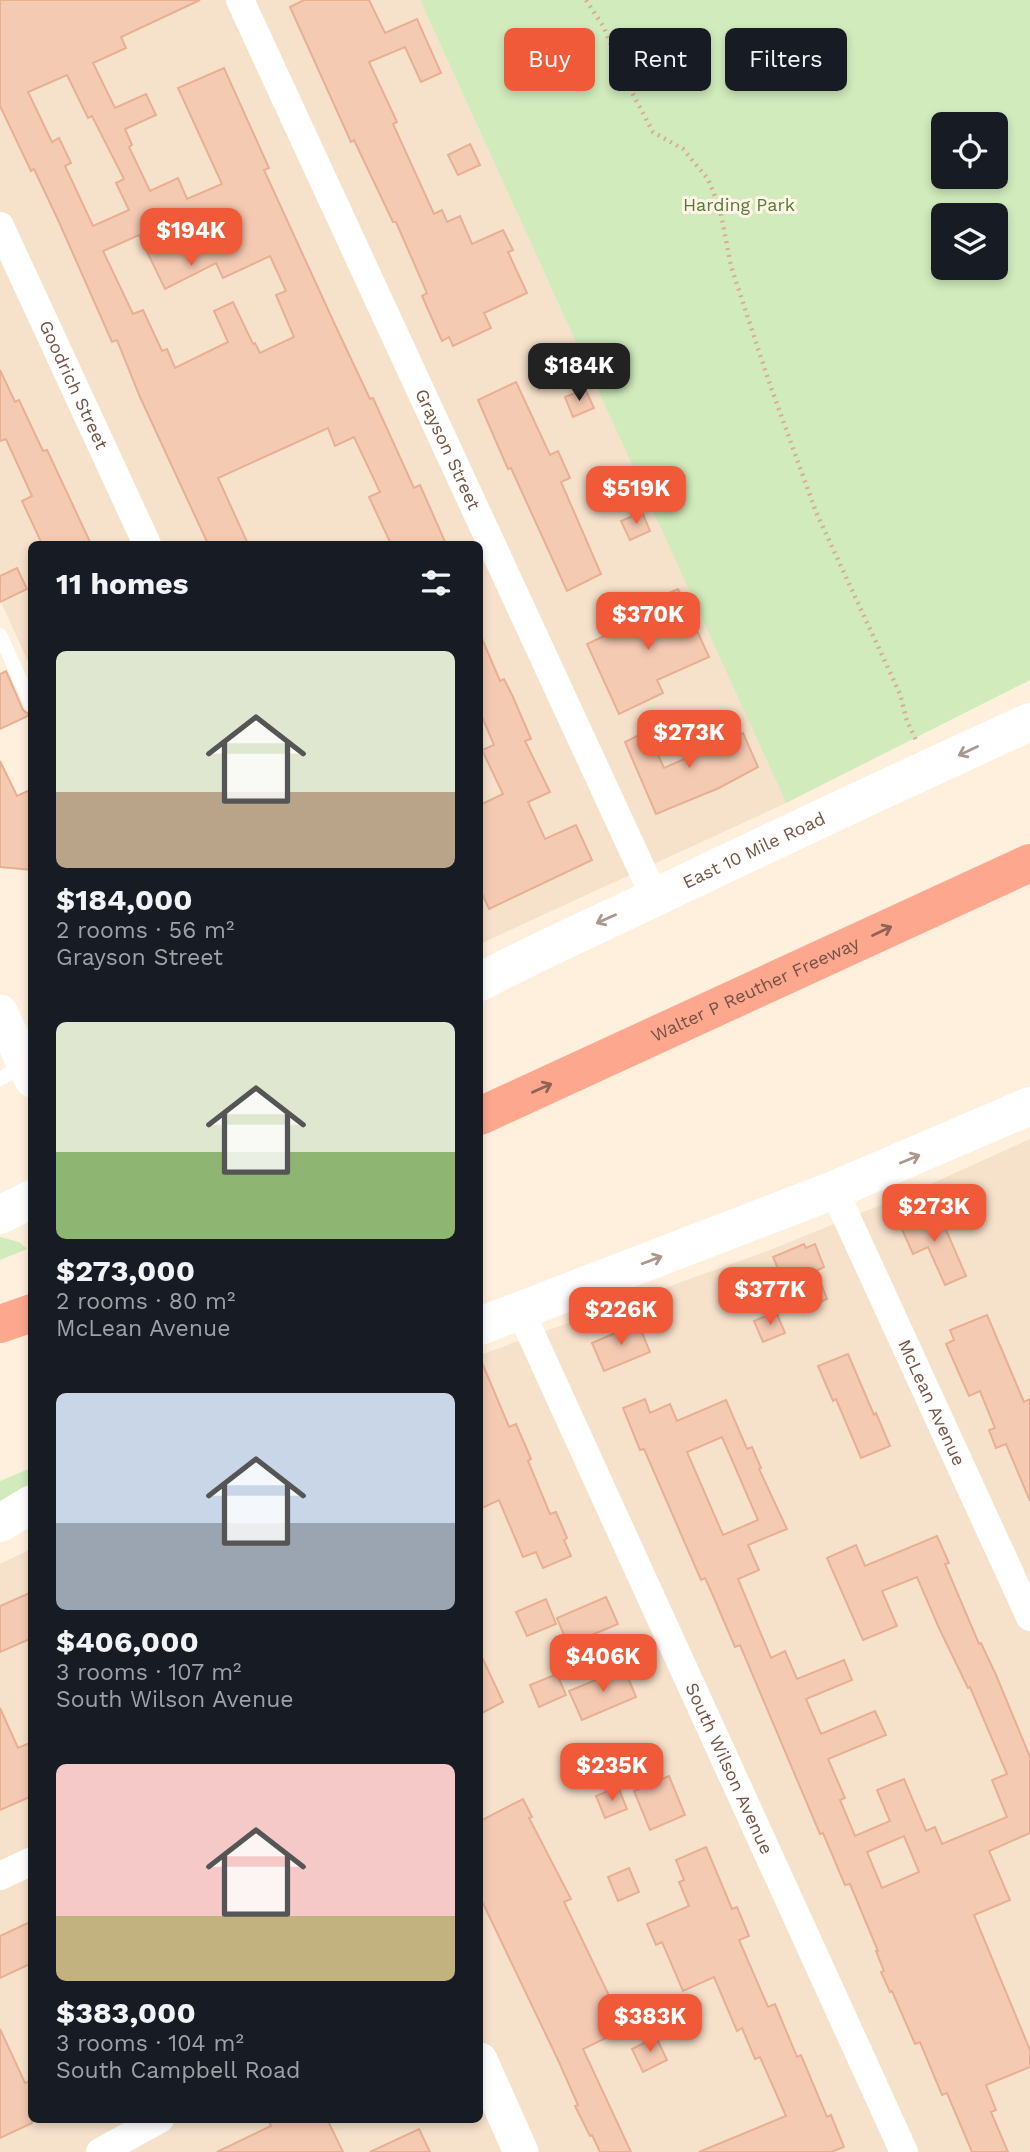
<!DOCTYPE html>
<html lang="en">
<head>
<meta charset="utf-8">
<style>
	:root { --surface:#171b24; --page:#242831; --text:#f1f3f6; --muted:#9ea1a6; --accent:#f15a39 }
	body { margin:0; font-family:"Work Sans",sans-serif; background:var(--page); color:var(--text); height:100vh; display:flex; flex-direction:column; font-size:26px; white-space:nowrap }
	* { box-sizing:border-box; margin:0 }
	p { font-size:23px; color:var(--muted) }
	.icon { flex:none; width:38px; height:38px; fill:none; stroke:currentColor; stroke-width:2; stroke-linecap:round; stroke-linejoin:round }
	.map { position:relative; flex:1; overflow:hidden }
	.sheet { position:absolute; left:28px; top:541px; width:455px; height:1582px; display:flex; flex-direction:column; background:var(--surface); border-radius:10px; box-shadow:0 4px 10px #0003 }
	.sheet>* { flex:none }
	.guide { position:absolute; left:504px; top:28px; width:420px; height:63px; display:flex; gap:14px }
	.fabs { position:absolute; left:931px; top:112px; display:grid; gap:14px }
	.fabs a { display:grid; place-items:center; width:77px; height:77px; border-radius:10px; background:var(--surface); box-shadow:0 4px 10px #0003; font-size:35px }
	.price { position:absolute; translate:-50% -60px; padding:0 16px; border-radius:14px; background:var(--accent); color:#fff; font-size:23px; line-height:46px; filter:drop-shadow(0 2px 4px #0008) }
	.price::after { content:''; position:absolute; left:50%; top:42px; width:21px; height:16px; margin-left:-10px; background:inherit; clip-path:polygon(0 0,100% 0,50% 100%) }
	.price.on { background:#222; color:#fff }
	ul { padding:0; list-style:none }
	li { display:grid; align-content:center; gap:14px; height:371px; padding:0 28px }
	li span { display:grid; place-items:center; height:217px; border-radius:10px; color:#555 }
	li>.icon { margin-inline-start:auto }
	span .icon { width:126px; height:126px; fill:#fffc; stroke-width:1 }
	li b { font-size:30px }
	h2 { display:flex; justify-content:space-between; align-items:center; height:84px; padding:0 28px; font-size:30px }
	.chip { padding:0 24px; border-radius:10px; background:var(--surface); box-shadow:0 4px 10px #0003; font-size:24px; line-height:63px }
	.chip.on { background:var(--accent); color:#fff }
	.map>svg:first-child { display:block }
	.residential { fill:#f6e1cb }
	.green { fill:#d1ebbc; fill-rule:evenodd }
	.building { fill:#f5cab3; stroke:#e8af93; stroke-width:2; fill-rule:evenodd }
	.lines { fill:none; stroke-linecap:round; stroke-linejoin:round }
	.path { stroke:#d9ae97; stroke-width:4.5; stroke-dasharray:2 5; stroke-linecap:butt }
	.service { stroke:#fff; stroke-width:14 }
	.minor { stroke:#fff; stroke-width:28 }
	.tertiary { stroke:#fff; stroke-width:35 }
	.secondary { stroke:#fff; stroke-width:38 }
	.motorway { stroke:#fda78f; stroke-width:38 }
	.oneway { stroke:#ac988f }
	.oneway2 { stroke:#8f6454 }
	.labels { text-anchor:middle; stroke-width:6; stroke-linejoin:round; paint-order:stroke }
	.park-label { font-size:18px; fill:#527b3c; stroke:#fff4e5 }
	.street-label { font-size:18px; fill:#745345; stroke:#fff4e5 }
</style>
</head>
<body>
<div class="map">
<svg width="1030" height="2152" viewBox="0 0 1030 2152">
	<rect width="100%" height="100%" fill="#fef0dd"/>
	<g class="residential">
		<polygon points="0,0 420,0 786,803 480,944 480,544 32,544 31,668 0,600"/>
		<polygon points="1030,1139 1030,2152 0,2152 0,1564 31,1549 32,2119 480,2119 480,1355 770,1250 913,1192"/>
	</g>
	<g class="green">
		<path d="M420 0H1030V680L786 803ZM943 124H996V177H943ZM996 215V268H943V215Z"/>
		<polygon points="0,1237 19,1242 27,1249 0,1260"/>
		<polygon points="31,1468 31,1495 0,1511 0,1481"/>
	</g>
	<g class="building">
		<path d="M0 0H200L121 37 126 48 93 63 115 108 146 94 156 115 125 129 132 145 129 147 150 191 178 178 187 199 222 184 178 88 224 68 269 168 264 170 336 327 370 399 373 398 414 488 420 485 446 544H391L369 497 380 492 354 437 335 446 328 428 218 478 248 544H208L140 397 117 340 112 342 59 222 34 169 31 171 0 106ZM67 75 88 118 92 116 124 179 116 183 129 210 93 226 65 166 71 163 59 138 52 142 28 92ZM139 235 165 289 216 263 223 278 270 256 286 291 276 295 294 337 260 353 255 343 253 344 233 302 214 311 228 342 175 368 167 349 162 351 143 310 133 314 103 251Z"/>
		<polygon points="304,0 369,0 385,33 417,19 441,73 421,82 405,47 369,62 397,122 393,124 434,214 442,210 447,222 460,216 472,244 503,230 513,250 508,252 527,293 484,313 491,328 453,346 449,337 442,341 422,296 427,293 396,222 393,222 354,140 351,142 290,7"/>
		<polygon points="470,144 480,165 458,175 448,155"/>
		<polygon points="556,356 565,377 539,389 530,368"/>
		<polygon points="0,370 15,402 19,400 43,451 47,450 91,544 42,544 22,501 32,496 6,439 0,441"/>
		<polygon points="516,382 550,455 558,451 570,478 561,482 601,574 567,591 511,468 508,469 478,400"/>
		<polygon points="585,389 594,408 573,417 565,397"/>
		<polygon points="642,512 650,531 630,540 621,521"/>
		<polygon points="17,568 27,589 0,602 0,576"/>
		<polygon points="678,589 709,657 657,680 663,693 619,714 587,644 658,611 653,600"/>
		<polygon points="480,634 500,681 504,679 513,697 531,739 525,741 550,792 528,802 545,839 576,825 592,860 489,909 480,889 480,805 503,794 482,750 494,745 480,712"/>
		<polygon points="6,671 23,710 30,715 0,729 0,674"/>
		<polygon points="647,731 664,768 743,733 758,767 719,788 656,814 625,742"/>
		<polygon points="0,761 17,796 32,789 32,870 0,867"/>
		<polygon points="937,1209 966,1276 945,1285 928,1247 913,1254 900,1225"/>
		<polygon points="804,1244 806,1248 815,1244 824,1267 816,1271 827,1299 797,1312 773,1257"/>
		<polygon points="776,1312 785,1333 763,1342 754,1321"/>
		<polygon points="987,1315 1024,1402 1030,1399 1030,1501 1006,1444 996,1448 989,1430 995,1428 980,1391 969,1396 946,1344 954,1340 950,1330"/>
		<polygon points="638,1323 650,1352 604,1371 592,1343"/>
		<polygon points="848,1354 874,1415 876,1413 890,1446 861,1458 836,1399 833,1401 818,1366"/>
		<polygon points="480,1358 509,1427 516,1424 531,1459 528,1461 550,1514 556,1512 567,1538 564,1540 571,1556 543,1568 536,1552 523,1557 499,1500 480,1509"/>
		<path d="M645 1399 650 1413 670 1404 677 1421 726 1400 747 1449 752 1447 761 1468 759 1469 787 1529 748 1545 759 1570 738 1579 771 1658 785 1651 797 1679 844 1660 852 1680 806 1699 821 1734 875 1711 886 1735 828 1759 845 1798 840 1800 855 1836 890 1821 877 1790 904 1779 926 1831 935 1827 942 1844 1007 1817 992 1780 1007 1774 970 1687 968 1688 939 1628 917 1577 882 1591 897 1626 863 1640 827 1558 856 1545 865 1566 937 1536 949 1563 945 1564 979 1644 981 1643 996 1675 1030 1757V1833L989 1851 1010 1900 974 1915 1030 2050V2067L986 2085 996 2110 991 2112 1008 2152H972L947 2093 942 2095 920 2042 915 2044 892 1991 890 1992 881 1972 884 1971 876 1951H878L850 1884 845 1885 823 1833 820 1834 740 1645 735 1647 711 1591 705 1578 701 1580 644 1449 640 1450 623 1408ZM722 1437 758 1520 723 1535 687 1452ZM904 1836 919 1872 882 1888 867 1852Z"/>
		<polygon points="32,1592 32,1638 0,1652 0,1606"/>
		<polygon points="606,1597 618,1624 568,1645 557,1618"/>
		<polygon points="546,1599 556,1624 527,1636 516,1612"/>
		<polygon points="480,1653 503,1702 480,1714"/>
		<polygon points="624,1668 636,1697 582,1720 569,1691"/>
		<polygon points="557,1674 566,1695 539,1707 530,1685"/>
		<polygon points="0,1708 18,1748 32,1742 32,1796 0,1810"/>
		<polygon points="669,1776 685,1815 650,1830 634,1791"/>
		<polygon points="618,1787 627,1809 605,1818 596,1796"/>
		<polygon points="523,1799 532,1817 529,1818 571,1899 564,1902 613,2004 627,1997 639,2022 583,2049 631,2152 600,2152 592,2135 590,2136 575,2106 578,2105 559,2062 480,1897 480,1821"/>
		<polygon points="706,1847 732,1909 737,1907 749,1936 739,1940 768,2007 775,2004 797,2057 801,2055 827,2117 831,2115 844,2147 831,2152 699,2152 786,2116 760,2057 755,2059 742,2028 737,2031 714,1977 683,1991 662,1942 656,1945 647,1924 689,1906 679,1882 684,1880 676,1860"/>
		<polygon points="629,1868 639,1892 618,1901 608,1877"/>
		<polygon points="32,1921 32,1963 0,1978 0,1936"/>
		<polygon points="0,2029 25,2083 31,2080 32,2123 0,2138"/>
		<polygon points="656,2037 667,2060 643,2072 632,2049"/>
		<polygon points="268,2119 327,2119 343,2152 217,2152 271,2126"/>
		<polygon points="419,2129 430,2152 370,2152"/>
	</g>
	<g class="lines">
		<polyline class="path" points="586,0 603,26 629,87 653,132 683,149 708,179 720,209 731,266 768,379 816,512 900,694 907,721 916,740"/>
		<g class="service">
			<polyline points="0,635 32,706"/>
			<polyline points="0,1079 26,1064"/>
		</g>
		<g class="minor">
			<path id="s1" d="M240 0 655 898"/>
			<path id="s2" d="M0 226 147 544"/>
			<path id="s3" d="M834 1190 1030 1617"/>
			<path id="s4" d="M520 1310 904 2152"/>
			<polyline points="0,1876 32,1861"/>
			<polyline points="100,2152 160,2119"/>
		</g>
		<g class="tertiary">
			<polyline points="0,1012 32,1080"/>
			<polyline points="480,2060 521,2152"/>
		</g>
		<g class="secondary">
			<path id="s5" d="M480 982C538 951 598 925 658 896 781 837 905 779 1030 722"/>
			<polyline points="0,1215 32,1199"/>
			<polyline points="480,1326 834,1190 1030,1106"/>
			<polyline points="0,1523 32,1504"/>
		</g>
		<g class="motorway">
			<path id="s6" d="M480 1116 1030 863"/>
			<polyline points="0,1324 32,1313"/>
		</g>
	</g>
	<defs><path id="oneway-shaft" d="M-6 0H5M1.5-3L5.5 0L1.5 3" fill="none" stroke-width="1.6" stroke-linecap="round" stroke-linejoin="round" transform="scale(1.75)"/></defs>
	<g class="oneway">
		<use href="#oneway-shaft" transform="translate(968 751) rotate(155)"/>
		<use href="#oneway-shaft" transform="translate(606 919) rotate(156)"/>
		<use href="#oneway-shaft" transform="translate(910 1159) rotate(-22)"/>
		<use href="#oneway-shaft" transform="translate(652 1260) rotate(-21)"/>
	</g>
	<g class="oneway2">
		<use href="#oneway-shaft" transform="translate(882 931) rotate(-25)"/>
		<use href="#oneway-shaft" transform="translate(542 1088) rotate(-24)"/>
	</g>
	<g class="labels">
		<g class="park-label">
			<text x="739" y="211">Harding Park</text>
		</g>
		<g class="street-label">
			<text dy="6" stroke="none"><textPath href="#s2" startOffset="175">Goodrich Street</textPath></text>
			<text dy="6" stroke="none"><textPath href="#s1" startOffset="495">Grayson Street</textPath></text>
			<text dy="6" stroke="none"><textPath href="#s5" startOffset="304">East 10 Mile Road</textPath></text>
			<text dy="6" stroke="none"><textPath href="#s6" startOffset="303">Walter P Reuther Freeway</textPath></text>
			<text dy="6" stroke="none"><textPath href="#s3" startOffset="234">McLean Avenue</textPath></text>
			<text dy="6" stroke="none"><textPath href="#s4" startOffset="504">South Wilson Avenue</textPath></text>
		</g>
	</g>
</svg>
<div class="fabs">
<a><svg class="icon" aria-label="locate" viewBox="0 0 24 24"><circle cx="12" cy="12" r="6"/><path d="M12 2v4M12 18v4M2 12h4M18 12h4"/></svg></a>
<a><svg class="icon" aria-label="layers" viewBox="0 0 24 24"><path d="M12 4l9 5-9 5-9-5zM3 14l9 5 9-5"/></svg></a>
</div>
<b class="price" style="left:191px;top:268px">$194K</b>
<b class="price on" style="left:579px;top:403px">$184K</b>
<b class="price" style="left:636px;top:526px">$519K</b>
<b class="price" style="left:648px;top:652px">$370K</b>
<b class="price" style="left:689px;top:770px">$273K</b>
<b class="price" style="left:934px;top:1244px">$273K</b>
<b class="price" style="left:770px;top:1327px">$377K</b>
<b class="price" style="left:621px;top:1347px">$226K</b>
<b class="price" style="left:603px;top:1694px">$406K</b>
<b class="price" style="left:612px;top:1803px">$235K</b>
<b class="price" style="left:650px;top:2054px">$383K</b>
<div class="guide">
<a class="chip on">Buy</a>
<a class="chip">Rent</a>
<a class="chip">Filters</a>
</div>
<section class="sheet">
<h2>11 homes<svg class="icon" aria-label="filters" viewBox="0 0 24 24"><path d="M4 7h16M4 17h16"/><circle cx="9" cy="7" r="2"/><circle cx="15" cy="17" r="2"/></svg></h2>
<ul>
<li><span style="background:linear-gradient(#dfe7d0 65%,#b9a48a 0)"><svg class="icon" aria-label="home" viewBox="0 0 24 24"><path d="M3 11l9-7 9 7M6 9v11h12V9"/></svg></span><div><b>$184,000</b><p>2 rooms · 56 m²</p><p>Grayson Street</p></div></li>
<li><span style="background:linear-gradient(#dfe7d0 60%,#8fb573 0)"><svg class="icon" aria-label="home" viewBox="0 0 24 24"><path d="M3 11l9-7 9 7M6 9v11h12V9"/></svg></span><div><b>$273,000</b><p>2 rooms · 80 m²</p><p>McLean Avenue</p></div></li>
<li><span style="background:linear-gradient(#c9d6e8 60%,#9aa5b1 0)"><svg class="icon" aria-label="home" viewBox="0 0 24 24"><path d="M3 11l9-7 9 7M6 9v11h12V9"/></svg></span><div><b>$406,000</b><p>3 rooms · 107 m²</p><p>South Wilson Avenue</p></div></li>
<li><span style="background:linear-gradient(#f6c9c9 70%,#c2b280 0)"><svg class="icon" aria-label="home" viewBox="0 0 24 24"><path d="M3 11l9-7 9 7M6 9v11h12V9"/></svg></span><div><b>$383,000</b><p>3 rooms · 104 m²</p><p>South Campbell Road</p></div></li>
</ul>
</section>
</div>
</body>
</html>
